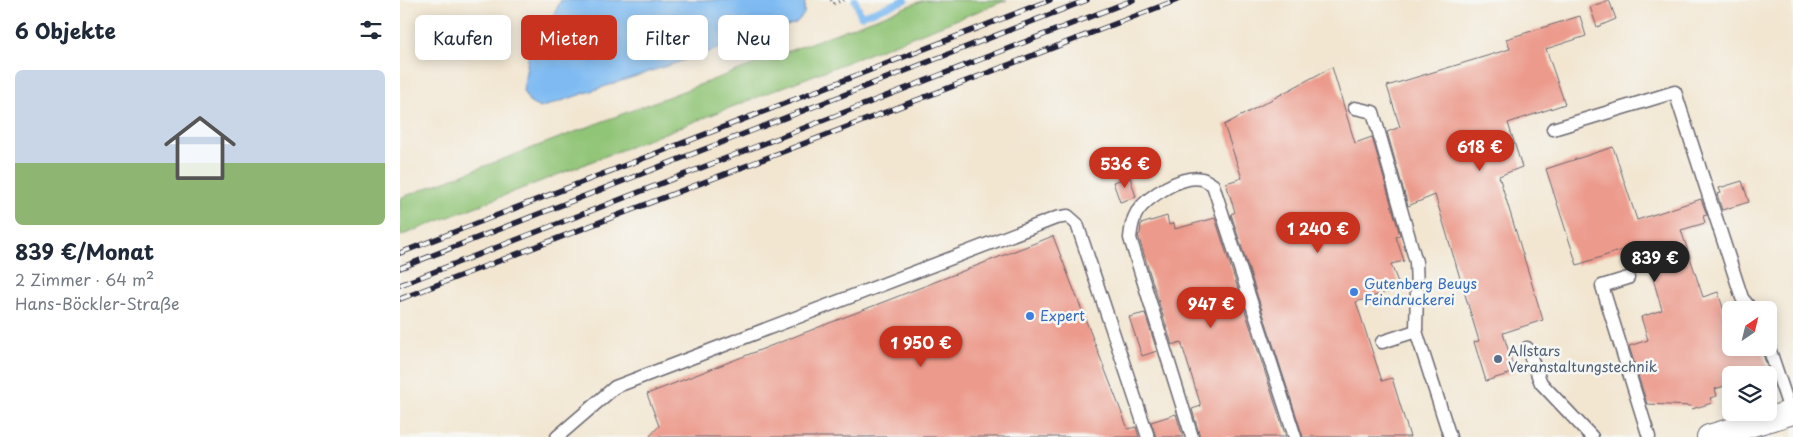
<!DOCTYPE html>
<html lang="de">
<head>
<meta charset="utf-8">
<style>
	:root { --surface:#fff; --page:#f2f2f3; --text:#1f2937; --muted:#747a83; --accent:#c8321e }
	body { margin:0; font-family:"Playpen Sans",sans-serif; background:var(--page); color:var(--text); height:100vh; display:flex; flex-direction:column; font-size:19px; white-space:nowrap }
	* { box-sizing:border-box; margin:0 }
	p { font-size:16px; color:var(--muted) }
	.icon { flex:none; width:28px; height:28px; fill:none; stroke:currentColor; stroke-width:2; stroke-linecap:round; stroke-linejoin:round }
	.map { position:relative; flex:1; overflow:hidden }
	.side { display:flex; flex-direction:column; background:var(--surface); width:400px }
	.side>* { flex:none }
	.top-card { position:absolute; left:15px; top:15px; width:475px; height:45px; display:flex; gap:10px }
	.needle { width:32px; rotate:35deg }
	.fabs { position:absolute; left:1322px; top:301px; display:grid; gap:10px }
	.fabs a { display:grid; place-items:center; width:55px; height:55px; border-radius:8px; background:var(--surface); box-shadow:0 2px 12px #0003; font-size:25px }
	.price { position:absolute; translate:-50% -42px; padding:0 11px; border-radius:18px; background:var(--accent); color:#fff; font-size:16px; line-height:32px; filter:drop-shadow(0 1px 2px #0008) }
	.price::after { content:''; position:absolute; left:50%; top:30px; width:15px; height:11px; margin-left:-8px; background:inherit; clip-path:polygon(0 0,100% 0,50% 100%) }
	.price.on { background:#222; color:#fff }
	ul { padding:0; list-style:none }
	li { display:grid; align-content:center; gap:10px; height:265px; padding:0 15px }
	li span { display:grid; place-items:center; height:155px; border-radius:8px; color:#555 }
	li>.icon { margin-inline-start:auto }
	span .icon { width:90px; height:90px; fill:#fffc; stroke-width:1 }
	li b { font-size:21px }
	h2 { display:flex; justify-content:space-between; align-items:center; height:60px; padding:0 15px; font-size:21px }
	.pill { padding:0 18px; border-radius:8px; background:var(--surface); box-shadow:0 2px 12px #0003; font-size:18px; line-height:45px }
	.pill.on { background:var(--accent); color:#fff }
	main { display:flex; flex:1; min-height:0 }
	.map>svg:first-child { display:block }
	.green { fill:#90c476; stroke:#597358 }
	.water { fill:#7fbbf2; stroke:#506e96 }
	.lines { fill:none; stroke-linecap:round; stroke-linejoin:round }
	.stream { stroke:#7fbbf2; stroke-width:7 }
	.building { fill:#ec9a8b }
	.service-casing { stroke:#6b6770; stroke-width:15 }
	.minor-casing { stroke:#6b6770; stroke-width:26 }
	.path { stroke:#6b6770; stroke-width:3; stroke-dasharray:1 4; stroke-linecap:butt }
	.service { stroke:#fff; stroke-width:12 }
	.minor { stroke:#fff; stroke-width:24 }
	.rail-casing { stroke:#22223b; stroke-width:5.5 }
	.rail { stroke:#f6f6f2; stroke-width:4; stroke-dasharray:11; stroke-linecap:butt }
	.shop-dot { fill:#3f7fe0; stroke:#f6f6f2; stroke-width:2 }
	.service-dot { fill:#5c6f8a; stroke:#f6f6f2; stroke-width:2 }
	.labels { text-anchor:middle; stroke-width:5; stroke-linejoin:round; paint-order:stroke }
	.shop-label { font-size:14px; fill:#366cbe; stroke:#f6f6f2; text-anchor:start }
	.service-label { font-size:14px; fill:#4e5e75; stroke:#f6f6f2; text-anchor:start }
</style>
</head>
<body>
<main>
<section class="side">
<h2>6 Objekte<svg class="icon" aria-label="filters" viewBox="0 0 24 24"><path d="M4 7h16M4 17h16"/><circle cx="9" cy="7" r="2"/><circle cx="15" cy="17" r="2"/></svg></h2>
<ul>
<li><span style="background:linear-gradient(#c9d6e8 60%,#8fb573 0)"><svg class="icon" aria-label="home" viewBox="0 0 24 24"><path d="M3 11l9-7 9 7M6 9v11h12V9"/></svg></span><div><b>839 €/Monat</b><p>2 Zimmer · 64 m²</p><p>Hans-Böckler-Straße</p></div></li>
</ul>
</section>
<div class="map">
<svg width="1393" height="437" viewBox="0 0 1393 437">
	<rect width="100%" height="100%" fill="#f6f6f2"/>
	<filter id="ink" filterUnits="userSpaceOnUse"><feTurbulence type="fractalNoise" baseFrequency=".02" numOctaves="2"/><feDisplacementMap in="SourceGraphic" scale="10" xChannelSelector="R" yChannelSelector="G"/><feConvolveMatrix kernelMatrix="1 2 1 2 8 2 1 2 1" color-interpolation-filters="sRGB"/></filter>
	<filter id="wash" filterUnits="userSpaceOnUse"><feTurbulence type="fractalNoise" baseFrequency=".0096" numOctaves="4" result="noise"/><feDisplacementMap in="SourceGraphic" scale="20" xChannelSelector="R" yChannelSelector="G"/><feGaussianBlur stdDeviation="1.12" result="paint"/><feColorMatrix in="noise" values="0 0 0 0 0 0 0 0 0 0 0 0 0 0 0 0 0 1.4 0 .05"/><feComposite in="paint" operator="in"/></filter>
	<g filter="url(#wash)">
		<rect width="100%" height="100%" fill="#f2e6d1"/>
		<polygon class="green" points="524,0 607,0 0,236 0,198"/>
		<polygon class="water" points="161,0 405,0 404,14 396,23 140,108 130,103 123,91 132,33 150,22"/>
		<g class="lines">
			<polyline class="stream" points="455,0 461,16 505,0"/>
		</g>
		<g id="blocks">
			<g class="building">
				<polygon points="1209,0 1216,19 1197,27 1190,7"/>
				<polygon points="1180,16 1186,36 1146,49 1165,104 1108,123 1122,167 1099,176 1143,320 1103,333 1115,372 1086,381 1074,342 1079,341 1035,195 1008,206 987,132 1000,127 987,86 1110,49 1106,39"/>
				<polygon points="932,67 955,143 972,137 1000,235 996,237 1004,261 991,264 1000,288 956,302 982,381 992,378 1010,437 903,437 831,214 835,212 826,183 842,178 824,125"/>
				<polygon points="1213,147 1237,220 1301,199 1307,215 1303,216 1305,223 1281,230 1303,297 1318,292 1331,333 1331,348 1361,348 1369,372 1359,375 1331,375 1331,384 1315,389 1317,396 1310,398 1312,403 1292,409 1291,406 1247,404 1229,346 1248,340 1241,317 1262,310 1245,251 1231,247 1177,265 1146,169"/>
				<polygon points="730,177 736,197 720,202 713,182"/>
				<polygon points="1342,181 1349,202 1322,210 1317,194 1321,193 1319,188"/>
				<polygon points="767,216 769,225 774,223 775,229 815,218 886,437 800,437 792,409 801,406 781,342 772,345 738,235 740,234 741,224"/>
				<polygon points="653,236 728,429 736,427 739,437 249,437 259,426 247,394"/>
				<polygon points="745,313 757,351 742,356 729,317"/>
				<polygon points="776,414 783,437 756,437 751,422"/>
			</g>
		</g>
	</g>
	<g filter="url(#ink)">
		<use href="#blocks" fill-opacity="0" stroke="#6b6770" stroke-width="1"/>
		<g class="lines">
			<defs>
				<g id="service">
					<polyline points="955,108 973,112 1016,262 1017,289 1016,331"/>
					<polyline points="1153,129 1275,92 1342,298 1352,310"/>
					<polyline points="1228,278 1202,286 1249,437"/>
					<polyline points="982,342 1016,331 1050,437"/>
					<polyline points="1127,348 1141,383 1192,437"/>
					<polyline points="1369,348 1391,413"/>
					<polyline points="157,437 215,387 656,218 668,216 677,224 748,437"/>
					<path d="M792 437 730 238C731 229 732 220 737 212 748 196 783 174 802 179 806 180 810 183 813 185L895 437"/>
				</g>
				<polyline id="minor" points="1309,437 1393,412"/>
			</defs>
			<use href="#service" class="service-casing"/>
			<use href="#minor" class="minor-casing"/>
			<polyline class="path" points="431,0 433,4 444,0"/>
			<use href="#service" class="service"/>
			<use href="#minor" class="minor"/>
			<defs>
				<g id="rail">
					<polyline points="0,253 650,0"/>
					<polyline points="0,268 687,0"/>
					<polyline points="0,285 733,0"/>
					<polyline points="0,299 777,0"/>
				</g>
			</defs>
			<use href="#rail" class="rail-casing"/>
			<use href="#rail" class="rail"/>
		</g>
	</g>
	<g class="shop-dot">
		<circle cx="954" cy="292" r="5"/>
		<circle cx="630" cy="316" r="5"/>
	</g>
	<circle class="service-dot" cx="1098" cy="359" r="5"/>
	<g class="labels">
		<g class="shop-label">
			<text x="964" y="289">Gutenberg Beuys<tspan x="964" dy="16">Feindruckerei</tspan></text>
			<text x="640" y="321">Expert</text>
		</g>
		<g class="service-label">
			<text x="1108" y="356">Allstars<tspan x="1108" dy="16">Veranstaltungstechnik</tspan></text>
		</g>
	</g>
</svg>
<div class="fabs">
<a><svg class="needle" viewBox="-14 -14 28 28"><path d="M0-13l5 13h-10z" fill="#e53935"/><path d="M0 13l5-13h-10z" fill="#747a83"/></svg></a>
<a><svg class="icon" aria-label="layers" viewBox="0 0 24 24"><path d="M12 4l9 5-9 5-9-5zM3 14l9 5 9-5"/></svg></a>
</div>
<b class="price" style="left:1080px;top:172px">618 €</b>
<b class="price" style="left:725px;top:189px">536 €</b>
<b class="price" style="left:918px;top:254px">1 240 €</b>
<b class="price on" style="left:1255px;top:283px">839 €</b>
<b class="price" style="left:811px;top:329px">947 €</b>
<b class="price" style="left:521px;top:368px">1 950 €</b>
<div class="top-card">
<a class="pill">Kaufen</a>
<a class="pill on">Mieten</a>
<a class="pill">Filter</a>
<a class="pill">Neu</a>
</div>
</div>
</main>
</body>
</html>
